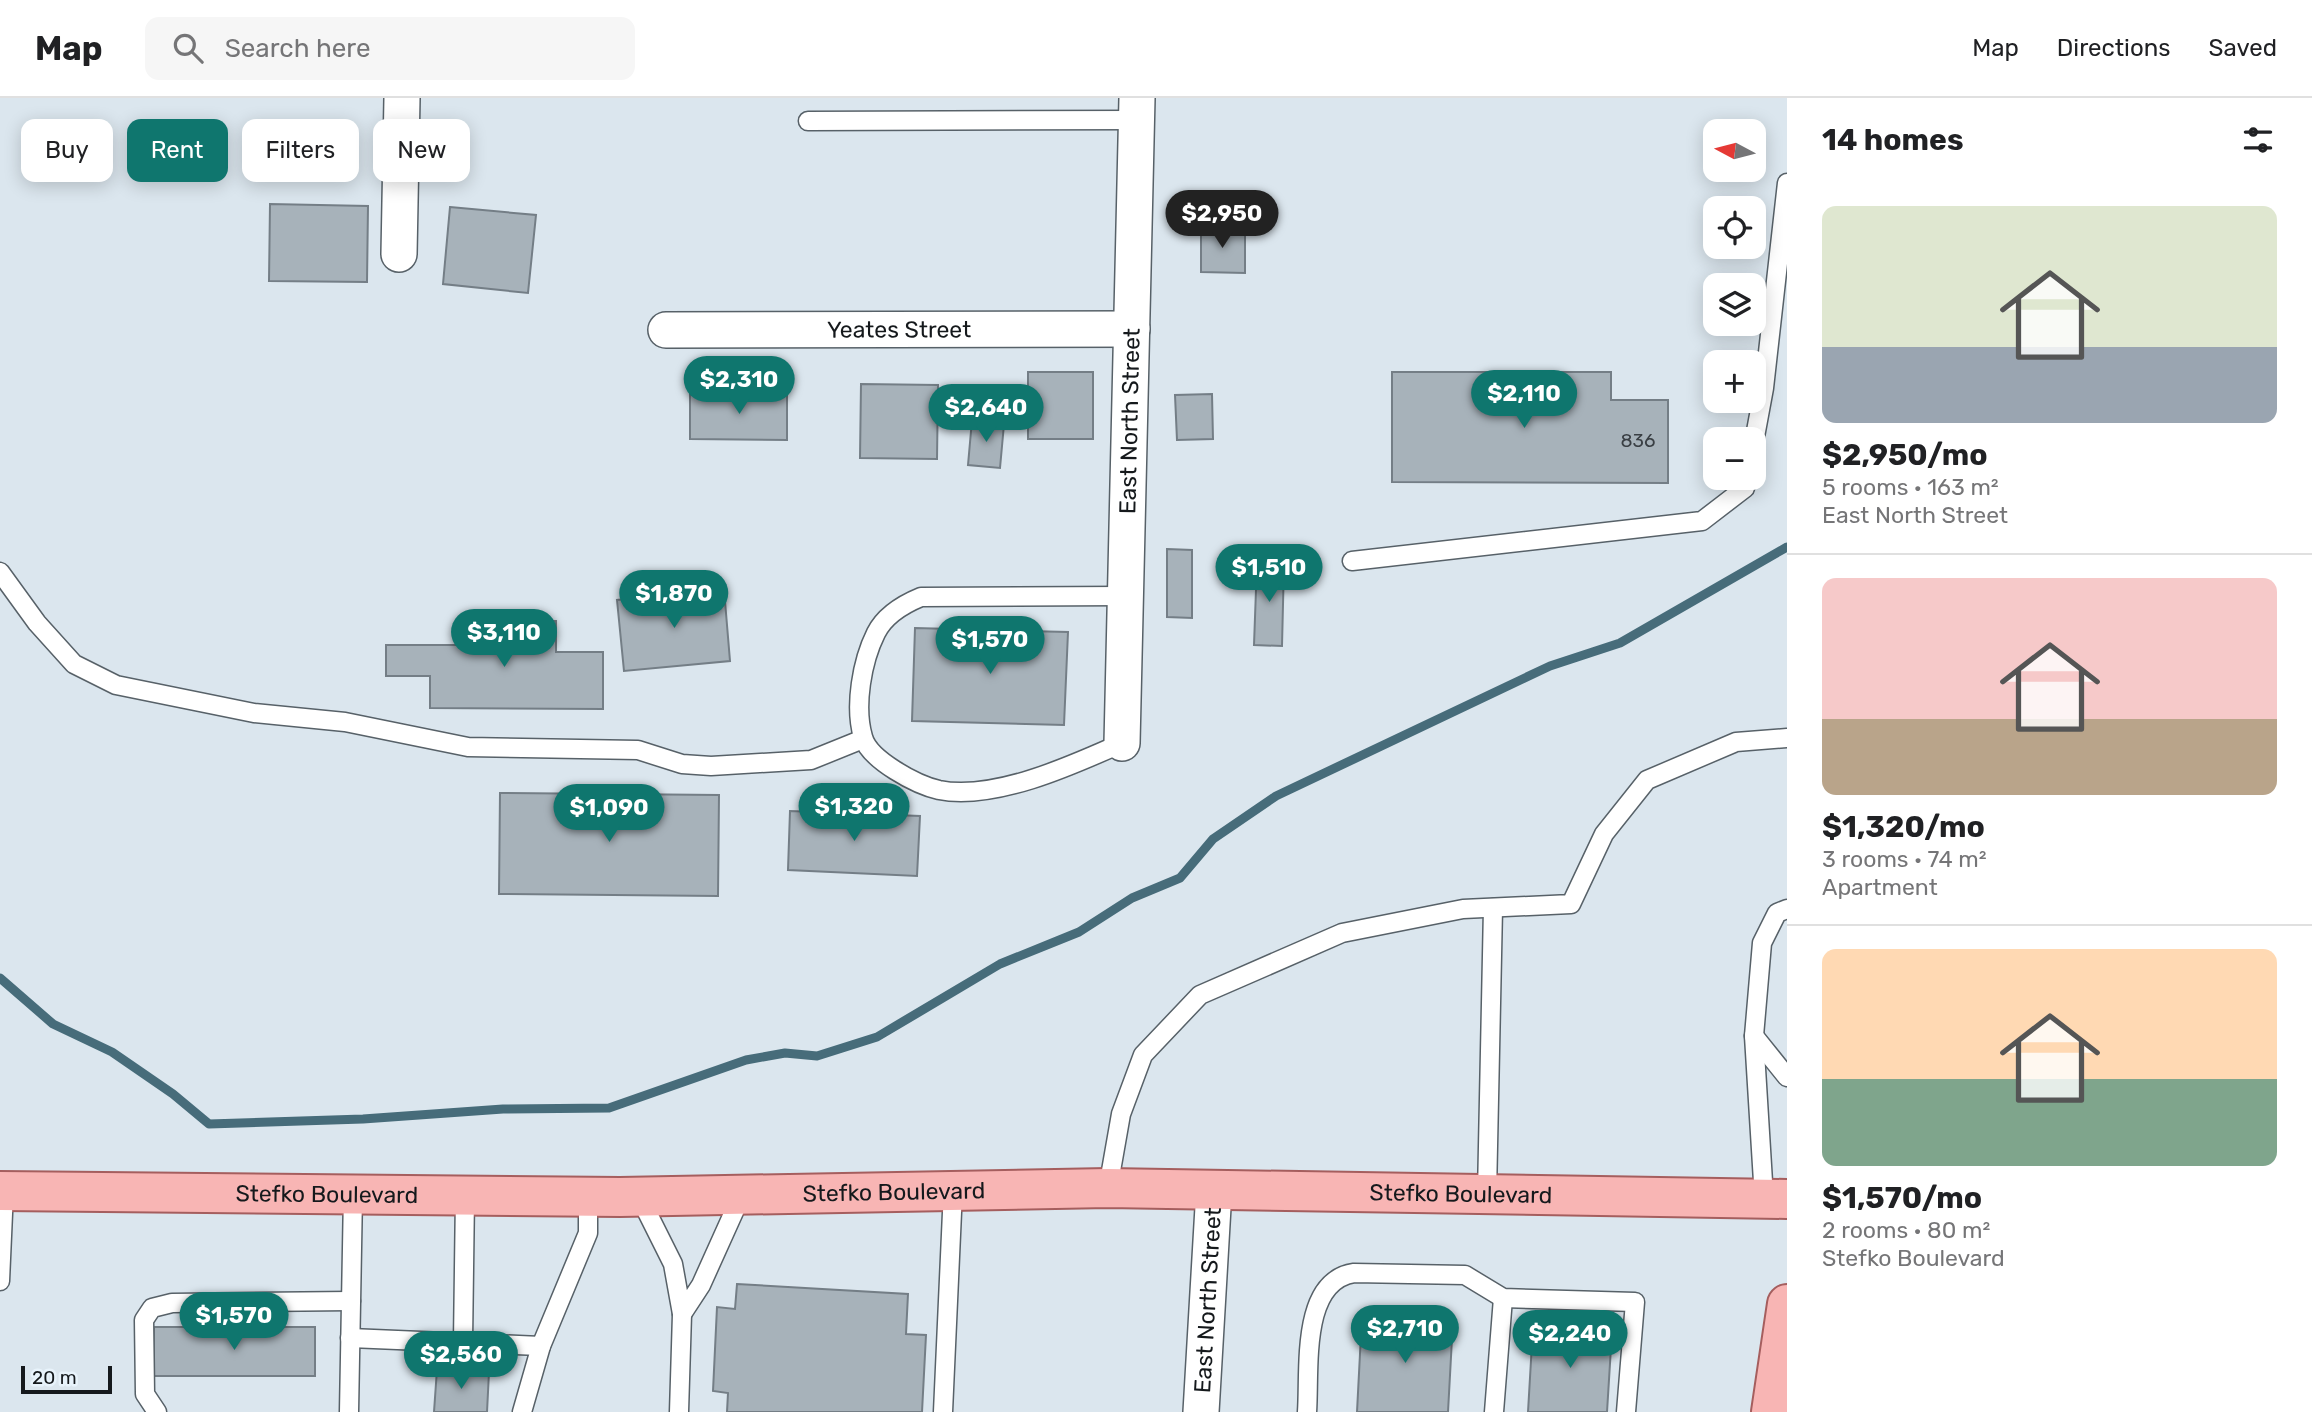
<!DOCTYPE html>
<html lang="en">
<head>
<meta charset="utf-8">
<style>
	:root { --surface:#fff; --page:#f6f6f6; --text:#202124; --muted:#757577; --line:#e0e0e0; --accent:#0f766e }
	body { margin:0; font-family:Rubik,sans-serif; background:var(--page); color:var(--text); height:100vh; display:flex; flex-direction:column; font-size:26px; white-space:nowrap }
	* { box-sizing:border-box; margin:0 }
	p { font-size:23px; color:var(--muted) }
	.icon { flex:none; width:38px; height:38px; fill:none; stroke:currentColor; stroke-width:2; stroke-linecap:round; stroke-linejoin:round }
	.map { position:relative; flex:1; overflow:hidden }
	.drawer { display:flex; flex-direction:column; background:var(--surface); width:525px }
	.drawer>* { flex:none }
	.guide { position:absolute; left:21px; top:21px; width:665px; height:63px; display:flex; gap:14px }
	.needle { width:46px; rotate:277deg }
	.fabs { position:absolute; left:1703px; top:21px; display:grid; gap:14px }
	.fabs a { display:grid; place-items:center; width:63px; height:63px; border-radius:14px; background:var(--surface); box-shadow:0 4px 18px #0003; font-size:35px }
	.scale { position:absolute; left:21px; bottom:18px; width:91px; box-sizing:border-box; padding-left:7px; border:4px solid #15191c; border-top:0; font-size:19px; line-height:24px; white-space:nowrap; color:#15191c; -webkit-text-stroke:5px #e8f3fb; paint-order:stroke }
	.price { position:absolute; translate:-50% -60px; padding:0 16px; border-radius:24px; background:var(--accent); color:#fff; font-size:23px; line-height:46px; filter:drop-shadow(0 2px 4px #0008) }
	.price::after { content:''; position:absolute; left:50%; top:42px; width:21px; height:16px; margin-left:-10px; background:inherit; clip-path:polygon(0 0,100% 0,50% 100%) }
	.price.current { background:#222; color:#fff }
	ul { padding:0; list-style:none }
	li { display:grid; align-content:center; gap:14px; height:371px; padding:0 35px }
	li+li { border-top:2px solid var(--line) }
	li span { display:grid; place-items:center; height:217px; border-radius:14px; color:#555 }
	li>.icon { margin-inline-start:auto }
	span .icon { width:126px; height:126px; fill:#fffc; stroke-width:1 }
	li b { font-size:30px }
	h2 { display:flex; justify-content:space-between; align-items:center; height:84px; padding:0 35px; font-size:30px }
	.tag { padding:0 24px; border-radius:14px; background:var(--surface); box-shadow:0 4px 18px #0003; font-size:24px; line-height:63px }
	.tag.current { background:var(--accent); color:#fff }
	header { display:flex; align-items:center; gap:42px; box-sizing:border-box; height:98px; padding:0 35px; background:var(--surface); border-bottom:2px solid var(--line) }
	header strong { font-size:33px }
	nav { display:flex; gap:38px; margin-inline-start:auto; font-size:24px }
	.search { width:490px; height:63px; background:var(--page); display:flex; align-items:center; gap:18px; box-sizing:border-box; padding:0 24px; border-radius:14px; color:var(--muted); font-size:26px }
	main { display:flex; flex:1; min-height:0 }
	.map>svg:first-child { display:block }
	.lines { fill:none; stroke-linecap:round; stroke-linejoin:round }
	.stream { stroke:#476c7a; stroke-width:9 }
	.building { fill:#a7b2ba; stroke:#747e86; stroke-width:2 }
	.service-casing { stroke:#576168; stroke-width:21 }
	.minor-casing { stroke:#576168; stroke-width:38 }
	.primary-casing { stroke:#a55e5e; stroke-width:42 }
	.service { stroke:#fff; stroke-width:18 }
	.minor { stroke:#fff; stroke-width:35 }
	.primary { stroke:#f8b5b4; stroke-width:38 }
	.labels { text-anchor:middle; stroke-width:7; stroke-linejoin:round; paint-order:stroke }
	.number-label { font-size:19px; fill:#3a3f44 }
	.street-label { font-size:23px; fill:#15191c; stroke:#e8f3fb }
</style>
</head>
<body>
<header>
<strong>Map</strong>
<div class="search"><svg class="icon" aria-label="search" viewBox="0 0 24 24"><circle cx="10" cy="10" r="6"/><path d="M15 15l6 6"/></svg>Search here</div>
<nav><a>Map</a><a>Directions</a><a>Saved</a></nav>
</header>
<main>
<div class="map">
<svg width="1787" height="1314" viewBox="0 0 1787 1314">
	<rect width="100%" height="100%" fill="#dbe6ee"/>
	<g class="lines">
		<polyline class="stream" points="0,880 53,926 112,954 173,996 209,1026 363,1021 503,1011 609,1010 746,962 785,955 817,958 877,939 1000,866 1079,834 1132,800 1180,780 1213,741 1276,698 1550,568 1620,545 1787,449"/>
	</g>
	<g class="building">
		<polygon points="270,106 368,108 367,184 269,183"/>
		<polygon points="450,109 536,117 528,195 443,186"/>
		<polygon points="1201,122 1219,123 1219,134 1245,134 1245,175 1201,174"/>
		<rect x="1028" y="274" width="65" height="67"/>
		<polygon points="1392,274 1611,274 1611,302 1668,302 1668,385 1392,384"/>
		<polygon points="861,286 938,287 937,361 860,360"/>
		<polygon points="690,295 787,295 787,342 690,341"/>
		<polygon points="1212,296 1213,341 1177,342 1175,297"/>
		<polygon points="972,322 1004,326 1000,370 968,367"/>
		<polygon points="1167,451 1192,452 1192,520 1167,519"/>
		<polygon points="1257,464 1284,465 1282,548 1254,547"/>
		<polygon points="724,491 730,563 624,573 617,502"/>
		<polygon points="469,523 556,523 556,554 603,554 603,611 430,610 430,578 386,578 386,547 469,547"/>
		<polygon points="915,530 1068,534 1064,627 912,623"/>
		<polygon points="500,695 719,697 718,798 499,796"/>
		<polygon points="790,713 920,718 917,778 788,772"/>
		<polygon points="737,1186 908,1196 906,1236 926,1237 922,1314 727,1314 728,1295 713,1293 717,1209 735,1211"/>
		<polygon points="1362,1217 1453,1222 1448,1314 1357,1314"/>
		<polygon points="1533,1228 1612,1233 1607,1314 1528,1314"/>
		<polygon points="154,1229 315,1229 315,1278 153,1278"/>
		<polygon points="437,1271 489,1274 487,1314 434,1314"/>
	</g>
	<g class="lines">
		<defs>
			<g id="service">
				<polyline points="808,23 1137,22"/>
				<polyline points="1754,344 1764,290 1787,85"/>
				<polyline points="1352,463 1702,423 1745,390 1747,380"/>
				<polyline points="0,474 37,525 74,566 116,587 254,615 345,624 468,649 638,652 682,666 711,668 811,662 863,641"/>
				<path d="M1122 645C1073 667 994 703 939 692 917 687 869 662 863 639 854 608 862 563 876 535 885 517 904 506 921 499L1125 498"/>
				<polyline points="1754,938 1787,979"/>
				<polyline points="1108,1090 1121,1016 1143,957 1200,897 1342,835 1463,811 1571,806 1604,736 1647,682 1736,644 1787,640"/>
				<polyline points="1487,1096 1493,810"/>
				<polyline points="639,1098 673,1166 682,1216 701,1187 742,1096"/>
				<polyline points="1764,1100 1754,938 1762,845 1777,815 1787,811"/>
				<polyline points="0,1183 4,1093"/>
				<polyline points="350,1240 541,1248"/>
				<polyline points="463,1244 465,1097"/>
				<polyline points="157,1314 145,1296 144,1222 152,1210 172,1205 351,1203"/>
				<polyline points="349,1314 353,1096"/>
				<polyline points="522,1314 541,1248 588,1135 588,1099"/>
				<polyline points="679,1314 682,1216"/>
				<polyline points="943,1314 953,1092"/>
				<path d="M1307 1314C1310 1272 1300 1183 1354 1175L1465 1177 1503 1200 1635 1204 1626 1314"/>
				<polyline points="1494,1314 1503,1200"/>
			</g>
			<g id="minor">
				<polyline points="399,156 402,0"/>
				<path id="s1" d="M666 232 1132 231"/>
				<path id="s2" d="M1122 645 1137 0"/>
				<path id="s3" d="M1201 1314 1214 1092"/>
			</g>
			<g id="primary">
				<path id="s4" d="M0 1093 620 1099 1108 1090 1787 1101"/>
				<polyline points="1771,1314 1787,1206"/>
			</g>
		</defs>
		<use href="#service" class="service-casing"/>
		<use href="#minor" class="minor-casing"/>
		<use href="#primary" class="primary-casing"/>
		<use href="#service" class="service"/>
		<use href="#minor" class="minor"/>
		<use href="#primary" class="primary"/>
	</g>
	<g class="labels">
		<g class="number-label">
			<text x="1638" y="349">836</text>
		</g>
		<g class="street-label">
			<text dy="8" stroke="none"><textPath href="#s1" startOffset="233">Yeates Street</textPath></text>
			<text dy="8" stroke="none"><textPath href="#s2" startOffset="322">East North Street</textPath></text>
			<text dy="8" stroke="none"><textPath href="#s4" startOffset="894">Stefko Boulevard</textPath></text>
			<text dy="8" stroke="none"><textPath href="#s4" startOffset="1461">Stefko Boulevard</textPath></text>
			<text dy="8" stroke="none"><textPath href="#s4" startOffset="327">Stefko Boulevard</textPath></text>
			<text dy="8" stroke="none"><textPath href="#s3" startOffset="112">East North Street</textPath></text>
		</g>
	</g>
</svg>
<div class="fabs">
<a><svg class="needle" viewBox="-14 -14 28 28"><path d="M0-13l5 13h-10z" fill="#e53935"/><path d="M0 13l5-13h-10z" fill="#757577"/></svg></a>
<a><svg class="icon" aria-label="locate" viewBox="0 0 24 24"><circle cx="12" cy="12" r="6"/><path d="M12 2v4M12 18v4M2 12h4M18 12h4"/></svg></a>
<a><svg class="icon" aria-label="layers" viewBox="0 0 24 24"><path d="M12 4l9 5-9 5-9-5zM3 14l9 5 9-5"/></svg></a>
<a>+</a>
<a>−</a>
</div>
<div class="scale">20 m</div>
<b class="price current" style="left:1222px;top:152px">$2,950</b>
<b class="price" style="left:739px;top:318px">$2,310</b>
<b class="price" style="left:1524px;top:332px">$2,110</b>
<b class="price" style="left:986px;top:346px">$2,640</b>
<b class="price" style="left:1269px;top:506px">$1,510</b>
<b class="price" style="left:674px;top:532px">$1,870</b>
<b class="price" style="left:504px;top:571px">$3,110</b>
<b class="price" style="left:990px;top:578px">$1,570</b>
<b class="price" style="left:854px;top:745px">$1,320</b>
<b class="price" style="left:609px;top:746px">$1,090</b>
<b class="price" style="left:234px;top:1254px">$1,570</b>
<b class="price" style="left:1405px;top:1267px">$2,710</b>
<b class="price" style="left:1570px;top:1272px">$2,240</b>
<b class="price" style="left:461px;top:1293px">$2,560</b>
<div class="guide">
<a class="tag">Buy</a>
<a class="tag current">Rent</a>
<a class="tag">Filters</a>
<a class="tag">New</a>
</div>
</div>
<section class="drawer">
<h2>14 homes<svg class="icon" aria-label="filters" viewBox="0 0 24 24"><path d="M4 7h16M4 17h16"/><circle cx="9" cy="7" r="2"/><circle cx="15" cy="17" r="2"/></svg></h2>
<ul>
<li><span style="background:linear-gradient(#dfe7d0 65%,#9aa5b1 0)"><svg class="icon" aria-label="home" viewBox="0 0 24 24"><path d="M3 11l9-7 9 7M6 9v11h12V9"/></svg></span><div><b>$2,950/mo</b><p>5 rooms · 163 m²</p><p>East North Street</p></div></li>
<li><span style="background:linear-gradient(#f6c9c9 65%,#b9a48a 0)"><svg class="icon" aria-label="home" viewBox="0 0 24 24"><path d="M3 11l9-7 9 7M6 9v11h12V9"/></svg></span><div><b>$1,320/mo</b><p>3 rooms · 74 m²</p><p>Apartment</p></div></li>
<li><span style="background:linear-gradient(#ffd9b3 60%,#7fa58c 0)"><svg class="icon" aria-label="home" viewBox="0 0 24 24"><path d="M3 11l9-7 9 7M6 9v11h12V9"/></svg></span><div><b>$1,570/mo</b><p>2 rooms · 80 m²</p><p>Stefko Boulevard</p></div></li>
</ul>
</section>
</main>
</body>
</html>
